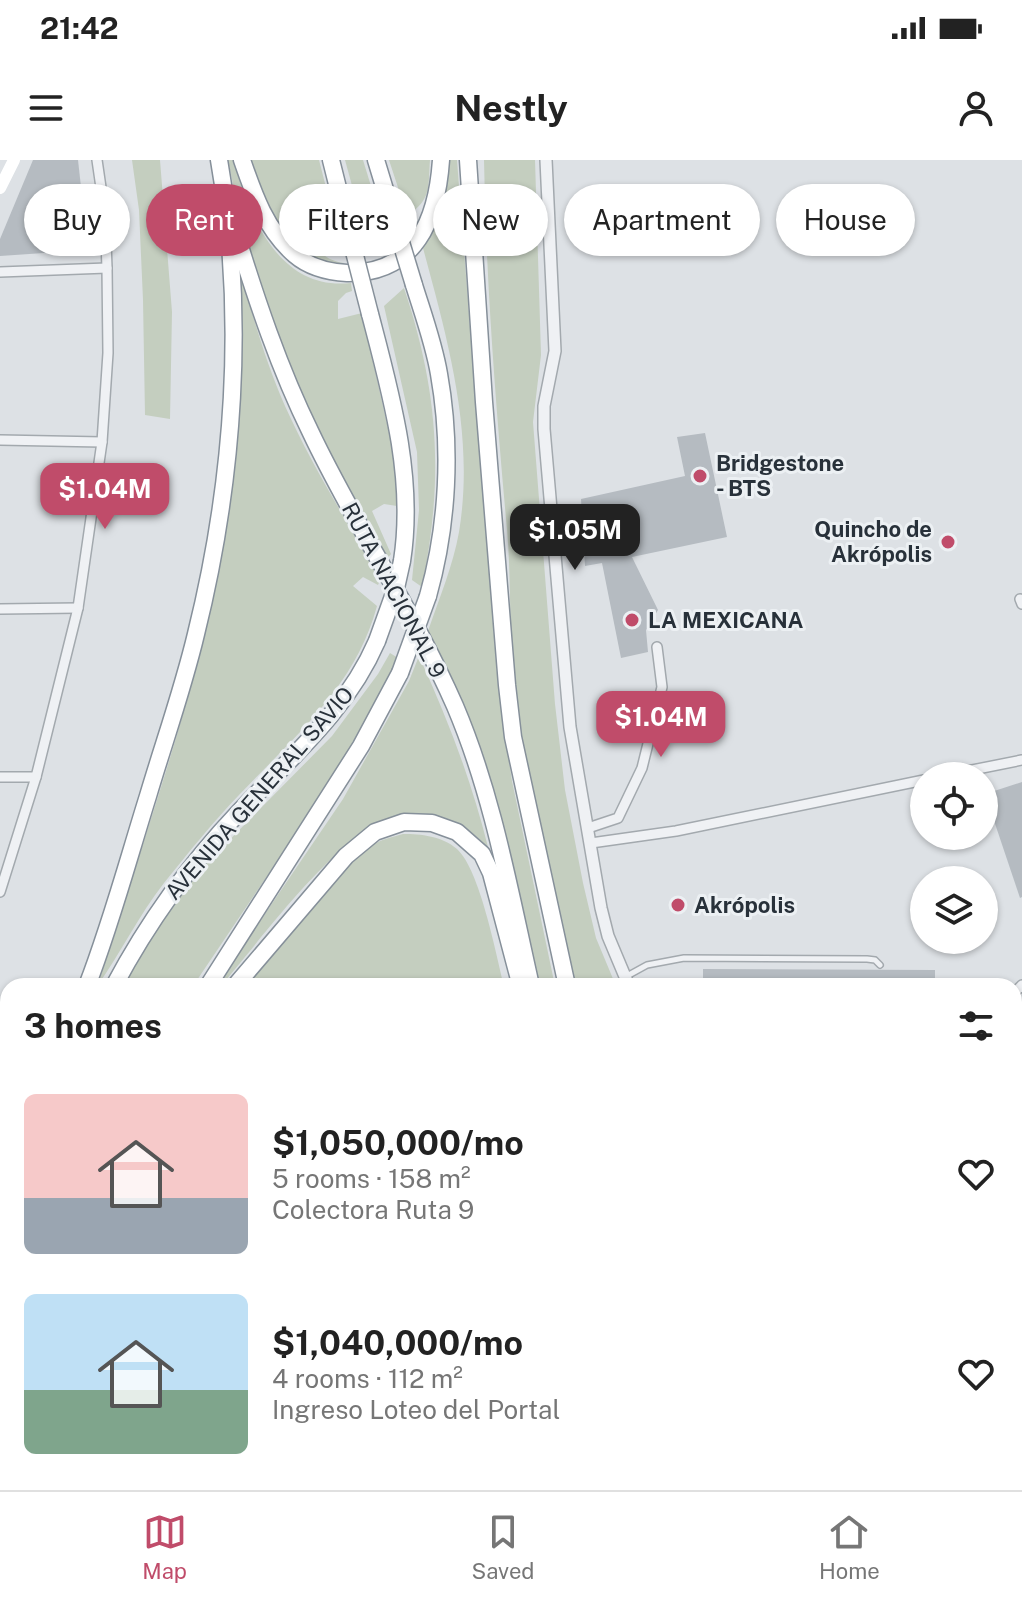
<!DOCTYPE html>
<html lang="en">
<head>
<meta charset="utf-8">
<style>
	:root { --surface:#fff; --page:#f2f2f2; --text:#222; --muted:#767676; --line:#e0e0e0; --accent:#c04c6a }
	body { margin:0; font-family:"Public Sans",sans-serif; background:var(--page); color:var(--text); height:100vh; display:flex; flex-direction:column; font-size:30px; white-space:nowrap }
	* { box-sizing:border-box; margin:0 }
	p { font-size:26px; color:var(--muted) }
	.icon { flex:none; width:44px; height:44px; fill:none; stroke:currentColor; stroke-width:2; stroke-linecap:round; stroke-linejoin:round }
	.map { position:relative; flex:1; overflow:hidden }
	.sheet { position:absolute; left:0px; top:818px; width:1022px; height:512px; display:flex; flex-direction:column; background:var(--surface); border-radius:24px 24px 0 0; box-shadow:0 2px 6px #0004 }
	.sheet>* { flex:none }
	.top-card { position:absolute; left:24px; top:24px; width:974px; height:72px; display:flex; gap:16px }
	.fabs { position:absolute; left:910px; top:602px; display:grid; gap:16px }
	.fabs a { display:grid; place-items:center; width:88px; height:88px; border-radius:50%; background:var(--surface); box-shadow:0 2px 6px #0004; font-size:40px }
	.price { position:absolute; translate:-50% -68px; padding:0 18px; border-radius:16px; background:var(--accent); color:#fff; font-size:26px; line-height:52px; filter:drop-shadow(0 2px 4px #0008) }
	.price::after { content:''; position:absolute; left:50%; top:48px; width:24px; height:18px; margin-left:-12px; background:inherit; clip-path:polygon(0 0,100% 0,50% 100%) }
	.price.active { background:#222; color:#fff }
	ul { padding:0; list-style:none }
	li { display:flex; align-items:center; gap:24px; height:200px; padding:0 24px }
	li span { display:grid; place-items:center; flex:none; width:224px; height:160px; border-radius:12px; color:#555 }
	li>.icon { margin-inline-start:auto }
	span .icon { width:96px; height:96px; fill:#fffc; stroke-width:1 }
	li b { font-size:34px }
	h2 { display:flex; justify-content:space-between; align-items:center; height:96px; padding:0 24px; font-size:34px }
	.chip { padding:0 28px; border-radius:36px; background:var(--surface); box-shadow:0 2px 6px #0004; font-size:28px; line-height:72px }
	.chip.active { background:var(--accent); color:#fff }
	.status { display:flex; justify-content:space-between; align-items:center; height:56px; padding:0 40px; background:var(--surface); direction:ltr }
	.status svg { height:22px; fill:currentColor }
	header { display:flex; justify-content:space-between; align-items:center; height:104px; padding:0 24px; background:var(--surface); font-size:36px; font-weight:700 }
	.tabs { display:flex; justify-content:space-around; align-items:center; height:112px; border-top:2px solid var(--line); background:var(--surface); font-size:22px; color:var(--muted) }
	.tabs a { display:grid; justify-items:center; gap:4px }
	.tabs .active { color:var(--accent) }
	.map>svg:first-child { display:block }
	.green { fill:#c4cebf }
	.building { fill:#b5bbc1 }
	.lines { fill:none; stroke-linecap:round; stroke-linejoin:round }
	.service-casing { stroke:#a3a9ae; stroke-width:8 }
	.minor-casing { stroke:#a3a9ae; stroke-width:12 }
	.tertiary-casing { stroke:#a3a9ae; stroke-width:14 }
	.motorway-casing { stroke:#86909a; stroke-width:19 }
	.service { stroke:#eff1f4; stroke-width:5 }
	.minor { stroke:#eff1f4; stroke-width:9 }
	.tertiary { stroke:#eff1f4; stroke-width:11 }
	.secondary { stroke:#fff; stroke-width:12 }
	.motorway { stroke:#fff; stroke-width:16 }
	.motorway-bridge-casing { stroke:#86909a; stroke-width:19; stroke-linecap:butt }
	.motorway-bridge { stroke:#fff; stroke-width:16 }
	.poi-dot { fill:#c04c6a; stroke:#ecf0f3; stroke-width:3 }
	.labels { text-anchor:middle; stroke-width:6; stroke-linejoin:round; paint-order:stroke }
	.poi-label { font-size:22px; font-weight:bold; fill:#28313a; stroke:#ecf0f3; text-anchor:start }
	.street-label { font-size:22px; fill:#28313a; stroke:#ecf0f3 }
</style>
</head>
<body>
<div class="status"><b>21:42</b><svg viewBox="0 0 49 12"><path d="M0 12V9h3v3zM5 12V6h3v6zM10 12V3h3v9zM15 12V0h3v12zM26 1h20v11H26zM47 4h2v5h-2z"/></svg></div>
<header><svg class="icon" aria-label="menu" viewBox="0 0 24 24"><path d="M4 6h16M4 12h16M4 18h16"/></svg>Nestly<svg class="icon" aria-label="person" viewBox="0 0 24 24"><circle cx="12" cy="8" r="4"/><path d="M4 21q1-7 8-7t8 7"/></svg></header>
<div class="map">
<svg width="1022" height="1330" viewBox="0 0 1022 1330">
	<rect width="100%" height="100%" fill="#dde1e5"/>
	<g class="green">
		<polygon points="132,0 160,0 172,152 170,259 145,255 143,140 139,50"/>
		<path d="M228 0H233C250 56 278 131 351 123L352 131 346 133 338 141V159L362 153 394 295 397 346 384 344 372 351 391 394 387 399C313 272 256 145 228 0Z"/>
		<path d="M248 0H319L340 82 316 87C324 97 331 101 344 103L345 105C321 106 292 91 278 71 267 57 256 19 248 0Z"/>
		<polygon points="345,0 363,0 382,62 365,73"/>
		<path d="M389 0H430C428 25 432 41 407 55Z"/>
		<path d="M448 0H457L498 527 512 621 555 826H539L482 598 460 537 428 471C439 439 453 406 459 372 475 275 448 181 423 88L439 55Z"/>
		<path d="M484 0H535L541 195 533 262 555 544 565 630 583 723 596 778 616 826H575C549 720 523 613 513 504 509 459 511 415 507 370 496 247 486 123 484 0Z"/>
		<path d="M237 100C251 149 264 199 285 246 312 306 347 362 381 418L378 425 363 417 353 426 377 446C355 527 295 576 239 635 213 662 188 693 164 723 139 755 121 792 98 825 147 664 211 498 231 331 240 254 237 177 237 100Z"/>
		<path d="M404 128C439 233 444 318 422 427L412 420 419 350 417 292 384 146Z"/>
		<polygon points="390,493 398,498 336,614 193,826 120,826 154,772 193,717 332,576 378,514"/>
		<path d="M419 496C448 560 471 619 488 687 479 679 469 669 458 665 440 657 410 652 391 658 338 673 259 782 221 826H216L343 639 409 521Z"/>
		<path d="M403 674C421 674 442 676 457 689 480 710 496 794 504 826H247C284 779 324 719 373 685 381 679 393 677 403 674Z"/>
	</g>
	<g class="building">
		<polygon points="33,0 78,0 88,90 0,96 0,79"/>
		<polygon points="705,273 727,377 632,397 658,450 646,470 648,492 621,498 602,403 585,406 581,339 685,316 677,277"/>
		<polygon points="1022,622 1022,737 1020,738 985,634"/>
		<polygon points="703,809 935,810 935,826 703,826"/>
	</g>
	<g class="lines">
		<defs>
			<g id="service">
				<polyline points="627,816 647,805 684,798 867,799 875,800 880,805"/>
				<polyline points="653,826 693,824"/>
				<polyline points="0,1259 8,1234"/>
				<polyline points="3,1297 8,1282"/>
				<polyline points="0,1298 8,1312"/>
				<polyline points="0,1306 8,1320"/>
				<polyline points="0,1314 8,1329 12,1330"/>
				<polyline points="0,1322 5,1330"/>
				<polyline points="9,1322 30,1330"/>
				<polyline points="25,1322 50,1330"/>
				<polyline points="46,1322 71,1330"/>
			</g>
			<g id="minor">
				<polyline points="0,112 107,108"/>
				<polyline points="0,280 102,282"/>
				<polyline points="1020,439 1022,444"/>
				<polyline points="0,449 78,448"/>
				<polyline points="942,616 1022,600"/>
				<polyline points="0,617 36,617"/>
				<polyline points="588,668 618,658 642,608 662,527 657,487"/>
				<polyline points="591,683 676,671 924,620"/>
				<polyline points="0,732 36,617 78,448 102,282 108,193 107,108 105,55 97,0"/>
				<polyline points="1014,833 1022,825"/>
				<polyline points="1014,998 1022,999"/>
				<polyline points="1019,1116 1022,1089"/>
				<polyline points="1014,1261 1022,1258"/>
				<polyline points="99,1330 102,1322"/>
				<polyline points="241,1330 244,1322"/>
				<polyline points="385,1330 388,1322"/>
				<polyline points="524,1330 527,1322"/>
				<polyline points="677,1330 683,1326 707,1324"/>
			</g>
			<g id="tertiary">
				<polyline points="546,0 555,191 544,246 544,269 570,567 601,748 608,776 629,826"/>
				<polyline points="825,1322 828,1330"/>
			</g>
			<g id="motorway">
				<path d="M242 0C254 35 266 70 295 95 309 107 329 112 347 113 416 114 437 59 441 0"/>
				<polyline points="331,0 350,76"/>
				<polyline points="376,0 393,56"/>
				<polyline points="468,0 484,242 507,525 513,577 567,826"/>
				<path d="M235 70C256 139 279 208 311 273 355 366 414 452 455 546 493 635 510 733 531 826"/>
				<path d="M414 125C423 154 434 184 439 214 452 287 448 365 428 436"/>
				<path d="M370 154C391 234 415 318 402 401"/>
				<path d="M87 826C111 764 128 700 148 636 164 582 183 529 196 474 234 321 246 155 219 0"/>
				<path d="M114 826C148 762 189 705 239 652 290 598 347 551 377 481"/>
				<polyline points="208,826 361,586 400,513"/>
				<polyline points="235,826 346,696 375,672 404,662 432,663 457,672 482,694 491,713 520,823"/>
				<polyline points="0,1102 8,1074"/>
				<polyline points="0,1178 8,1155"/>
				<polyline points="751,1322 755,1330"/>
				<polyline points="774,1322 778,1330"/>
				<polyline points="707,1324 733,1330"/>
			</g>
		</defs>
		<use href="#service" class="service-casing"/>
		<use href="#minor" class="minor-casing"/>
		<use href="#tertiary" class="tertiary-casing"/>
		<use href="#motorway" class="motorway-casing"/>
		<use href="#service" class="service"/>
		<use href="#minor" class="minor"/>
		<use href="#tertiary" class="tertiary"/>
		<polyline class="secondary" points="0,28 14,0"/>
		<use href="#motorway" class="motorway"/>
		<defs>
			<g id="motorway-bridge">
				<polyline points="393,56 414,125"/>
				<polyline points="350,76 370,154"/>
				<polyline points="377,481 396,428 402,401"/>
				<polyline points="400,513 428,436"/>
			</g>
		</defs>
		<use href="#motorway-bridge" class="motorway-bridge-casing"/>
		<use href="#motorway-bridge" class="motorway-bridge"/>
	</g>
	<g class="poi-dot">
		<circle cx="700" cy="316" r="8"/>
		<circle cx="948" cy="382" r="8"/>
		<circle cx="632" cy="460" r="8"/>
		<circle cx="678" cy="745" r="8"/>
	</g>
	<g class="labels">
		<g class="poi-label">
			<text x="716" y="311">Bridgestone<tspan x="716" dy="25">- BTS</tspan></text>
			<text x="932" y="377" text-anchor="end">Quincho de<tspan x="932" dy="25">Akrópolis</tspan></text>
			<text x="648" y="468">LA MEXICANA</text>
			<text x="694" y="753">Akrópolis</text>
		</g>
		<g class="street-label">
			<text transform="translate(394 430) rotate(62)" y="8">RUTA NACIONAL 9</text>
			<text transform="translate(259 633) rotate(-49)" y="8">AVENIDA GENERAL SAVIO</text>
		</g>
	</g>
</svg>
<div class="fabs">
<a><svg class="icon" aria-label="locate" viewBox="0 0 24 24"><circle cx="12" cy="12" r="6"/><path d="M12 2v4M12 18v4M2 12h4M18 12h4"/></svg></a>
<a><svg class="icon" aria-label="layers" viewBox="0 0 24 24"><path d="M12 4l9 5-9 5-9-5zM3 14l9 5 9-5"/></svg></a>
</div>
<b class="price" style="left:105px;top:371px">$1.04M</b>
<b class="price active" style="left:575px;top:412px">$1.05M</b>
<b class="price" style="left:661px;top:599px">$1.04M</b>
<div class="top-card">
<a class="chip">Buy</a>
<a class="chip active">Rent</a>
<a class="chip">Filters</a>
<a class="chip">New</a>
<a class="chip">Apartment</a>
<a class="chip">House</a>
</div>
<section class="sheet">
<h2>3 homes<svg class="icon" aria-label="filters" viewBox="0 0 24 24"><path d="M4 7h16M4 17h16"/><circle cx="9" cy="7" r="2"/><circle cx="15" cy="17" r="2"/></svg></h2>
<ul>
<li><span style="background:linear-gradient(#f6c9c9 65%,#9aa5b1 0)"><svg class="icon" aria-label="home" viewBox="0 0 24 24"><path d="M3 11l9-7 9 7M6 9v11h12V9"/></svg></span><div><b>$1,050,000/mo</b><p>5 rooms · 158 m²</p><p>Colectora Ruta 9</p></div><svg class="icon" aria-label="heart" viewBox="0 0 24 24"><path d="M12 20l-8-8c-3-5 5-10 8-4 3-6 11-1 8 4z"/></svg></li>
<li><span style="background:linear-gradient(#bfe0f5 60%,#7fa58c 0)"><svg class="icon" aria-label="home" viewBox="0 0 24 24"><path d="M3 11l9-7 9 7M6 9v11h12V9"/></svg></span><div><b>$1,040,000/mo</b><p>4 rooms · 112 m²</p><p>Ingreso Loteo del Portal</p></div><svg class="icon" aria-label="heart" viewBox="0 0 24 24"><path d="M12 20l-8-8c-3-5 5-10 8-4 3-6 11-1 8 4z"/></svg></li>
</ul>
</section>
</div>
<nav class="tabs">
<a class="active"><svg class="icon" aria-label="map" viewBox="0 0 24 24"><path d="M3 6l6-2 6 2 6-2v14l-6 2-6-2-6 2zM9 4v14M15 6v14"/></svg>Map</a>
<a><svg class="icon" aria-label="saved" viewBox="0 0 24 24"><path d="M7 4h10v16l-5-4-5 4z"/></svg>Saved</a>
<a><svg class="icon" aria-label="home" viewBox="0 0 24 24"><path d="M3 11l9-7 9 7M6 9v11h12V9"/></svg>Home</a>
</nav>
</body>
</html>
